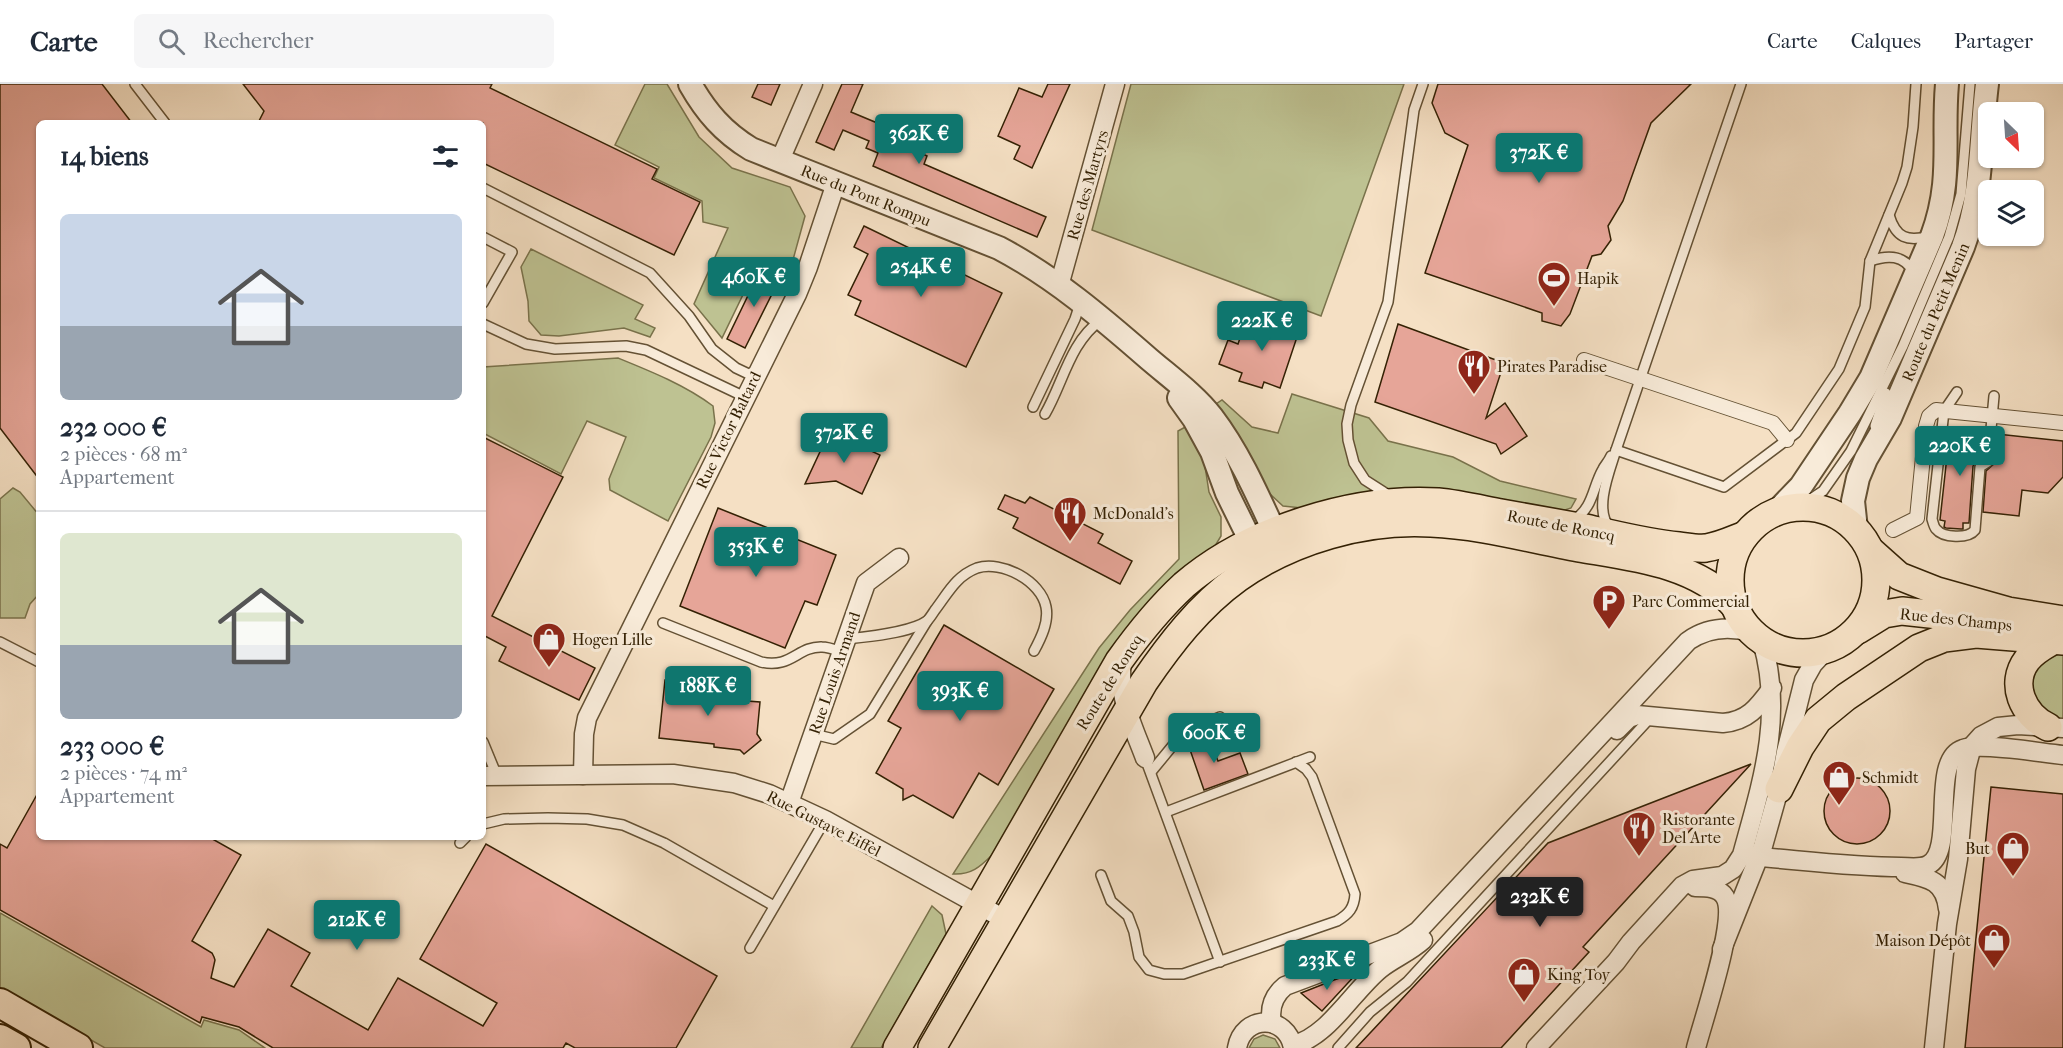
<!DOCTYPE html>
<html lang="fr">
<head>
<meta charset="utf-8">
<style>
	:root { --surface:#fff; --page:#f6f6f7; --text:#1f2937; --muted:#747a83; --line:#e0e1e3; --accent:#0f766e }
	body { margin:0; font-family:"IM FELL French Canon",serif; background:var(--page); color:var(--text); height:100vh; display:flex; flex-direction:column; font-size:22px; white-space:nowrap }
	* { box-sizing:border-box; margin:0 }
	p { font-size:20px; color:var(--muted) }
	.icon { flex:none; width:33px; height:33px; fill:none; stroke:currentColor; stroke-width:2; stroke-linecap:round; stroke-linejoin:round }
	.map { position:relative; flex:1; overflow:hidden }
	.panel { position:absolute; left:36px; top:36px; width:450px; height:720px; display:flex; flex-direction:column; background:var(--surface); border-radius:9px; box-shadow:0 2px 4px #0004 }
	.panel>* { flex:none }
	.needle { width:39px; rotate:155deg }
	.tools { position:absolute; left:1978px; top:18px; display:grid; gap:12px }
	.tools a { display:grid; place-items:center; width:66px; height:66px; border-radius:9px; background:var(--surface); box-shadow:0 2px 4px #0004; font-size:30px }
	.price { position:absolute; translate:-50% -51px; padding:0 14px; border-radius:6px; background:var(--accent); color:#fff; font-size:20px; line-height:39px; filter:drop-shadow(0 2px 3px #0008) }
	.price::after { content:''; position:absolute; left:50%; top:36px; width:18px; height:14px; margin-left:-9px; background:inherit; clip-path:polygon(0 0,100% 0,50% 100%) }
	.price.selected { background:#222; color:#fff }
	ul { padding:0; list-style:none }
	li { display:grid; align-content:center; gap:12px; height:318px; padding:0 24px }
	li+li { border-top:2px solid var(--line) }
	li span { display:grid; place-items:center; height:186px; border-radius:9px; color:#555 }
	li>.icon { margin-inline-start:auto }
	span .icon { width:108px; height:108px; fill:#fffc; stroke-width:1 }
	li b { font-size:26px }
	h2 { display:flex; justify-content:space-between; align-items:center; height:72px; padding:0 24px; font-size:26px }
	header { display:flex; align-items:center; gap:36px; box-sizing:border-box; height:84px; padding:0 30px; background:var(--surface); border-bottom:2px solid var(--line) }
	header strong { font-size:28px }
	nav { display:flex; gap:33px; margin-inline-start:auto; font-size:21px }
	.search { width:420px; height:54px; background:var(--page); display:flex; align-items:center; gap:15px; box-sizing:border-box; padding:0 21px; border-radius:9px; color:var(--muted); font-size:22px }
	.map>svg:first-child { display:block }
	.green { fill:#bec292; stroke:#79724b; stroke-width:1.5 }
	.building { fill:#e6a598; stroke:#342104; stroke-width:1.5 }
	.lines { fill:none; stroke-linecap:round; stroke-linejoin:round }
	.service-casing { stroke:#645134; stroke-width:12 }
	.pedestrian-casing { stroke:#645134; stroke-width:16 }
	.minor-casing { stroke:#645134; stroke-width:21 }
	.tertiary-casing { stroke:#645134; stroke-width:26 }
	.primary-casing { stroke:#342104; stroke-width:30 }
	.trunk-casing { stroke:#342104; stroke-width:32 }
	.service { stroke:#f8ebd9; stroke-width:9 }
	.pedestrian { stroke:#f8ebd9; stroke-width:14 }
	.minor { stroke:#f8ebd9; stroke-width:18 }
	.tertiary { stroke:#f8ebd9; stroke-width:22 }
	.primary { stroke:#f5e0c4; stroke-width:27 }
	.trunk { stroke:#f5e0c4; stroke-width:28 }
	.labels { text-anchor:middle; stroke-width:6; stroke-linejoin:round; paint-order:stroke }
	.street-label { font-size:16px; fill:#342104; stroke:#f8ebd9 }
	.poi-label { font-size:16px; fill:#342104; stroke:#f8ebd9; text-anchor:start }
</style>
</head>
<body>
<header>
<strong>Carte</strong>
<div class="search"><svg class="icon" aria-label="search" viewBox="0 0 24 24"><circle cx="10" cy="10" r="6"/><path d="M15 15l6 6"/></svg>Rechercher</div>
<nav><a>Carte</a><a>Calques</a><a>Partager</a></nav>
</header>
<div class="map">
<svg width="2063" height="964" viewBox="0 0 2063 964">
	<rect width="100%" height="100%" fill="#f5e0c4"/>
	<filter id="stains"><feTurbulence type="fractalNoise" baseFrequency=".00333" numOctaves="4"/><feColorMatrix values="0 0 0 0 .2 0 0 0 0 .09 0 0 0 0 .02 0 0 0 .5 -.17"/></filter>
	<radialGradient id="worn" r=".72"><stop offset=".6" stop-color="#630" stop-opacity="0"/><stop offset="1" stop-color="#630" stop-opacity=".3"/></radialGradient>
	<g class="green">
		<polygon points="645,0 667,0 699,53 732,84 790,103 805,132 788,194 765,182 760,190 754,188 722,254 694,220 728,144 703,138 702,117 654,94 659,83 615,61"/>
		<polygon points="1131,0 1404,0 1321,232 1092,146"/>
		<polygon points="531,165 643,221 635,235 655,244 650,253 624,244 559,252 541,251 529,237 528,217 521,183"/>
		<path d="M618 274C650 287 685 301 713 322L715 339 711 353 668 437 610 406 609 395 626 353 587 337 561 390 483 349V283Z"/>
		<polygon points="1292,310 1369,334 1388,357 1453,373 1500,397 1576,415 1571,424 1556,429 1302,424 1283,422 1269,409 1216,320 1222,316 1252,343 1278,349"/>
		<path d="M1187 342 1204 376 1209 408 1221 433V452L1212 467 992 771C980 783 971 791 953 790L1099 564 1130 526 1179 475 1178 347Z"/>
		<polygon points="13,404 20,408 39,431 39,510 30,520 25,534 0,534 0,415"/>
		<polygon points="2061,569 2063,569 2063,635 2046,633 2037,624 2030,597 2035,586 2043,577"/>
		<polygon points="932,822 942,831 946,850 881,964 851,964"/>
		<polygon points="0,829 201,943 204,936 239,946 265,964 105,964 0,904"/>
		<polygon points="1263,951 1275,955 1280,964 1249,964 1254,955"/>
	</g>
	<g class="building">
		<polygon points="0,0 102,0 132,39 39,39 39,395 0,344"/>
		<polygon points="243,0 492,0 490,4 657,85 652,95 700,118 674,171 483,79 483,39 258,39 264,27"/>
		<polygon points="758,0 780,0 771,21 752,13"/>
		<polygon points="842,0 863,0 851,28 882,41 878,50 927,72 924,80 1046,133 1037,153 873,82 878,69 866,64 869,57 843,46 834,66 816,58"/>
		<polygon points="1048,0 1070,0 1032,84 1014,75 1020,62 998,52 1019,4 1042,13"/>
		<polygon points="1438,0 1691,0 1651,39 1623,117 1608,142 1611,156 1601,170 1592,172 1570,230 1561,242 1542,237 1542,229 1425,189 1468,61 1445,49 1432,19"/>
		<polygon points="864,142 1002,209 966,283 855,231 861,217 848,211 868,170 854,163"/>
		<polygon points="767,185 781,192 745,264 727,255 757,193 762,195"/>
		<polygon points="1248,231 1274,241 1276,234 1300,244 1280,304 1264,298 1262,304 1239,297 1242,289 1219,280 1228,256 1238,260"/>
		<polygon points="1398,240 1504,279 1486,334 1505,319 1527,352 1501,370 1496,360 1375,318"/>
		<polygon points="1950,345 1984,349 1982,374 1973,382 1969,439 1963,439 1963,445 1961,445 1946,444 1944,443 1945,437 1940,436"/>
		<polygon points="835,350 880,371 862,410 836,397 805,400 826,355 830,358"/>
		<polygon points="1997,350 2063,357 2063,393 2048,409 2022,406 2019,432 1983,428 1986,387 1995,379"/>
		<polygon points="483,353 563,393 492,532 595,584 579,616 499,577 506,563 483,551"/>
		<polygon points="1005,411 1025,419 1030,413 1103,450 1098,459 1132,477 1120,500 1013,444 1018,434 998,425"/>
		<polygon points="718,424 836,471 817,521 805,517 785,564 680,522"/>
		<polygon points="944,541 1054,605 998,701 979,689 953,734 913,711 903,716 903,705 876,689 901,644 888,637"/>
		<polygon points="665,596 721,600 720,615 760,618 757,650 761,656 744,670 740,666 714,663 714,660 659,654"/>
		<polygon points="1207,649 1218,677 1240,669 1248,690 1204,706 1187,657"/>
		<polygon points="1751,680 1583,863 1589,868 1501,964 1356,964 1548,759"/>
		<circle cx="1857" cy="727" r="33"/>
		<polygon points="1991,703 2063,710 2063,964 1965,964"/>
		<polygon points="39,707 39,753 209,753 241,771 192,857 212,869 214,873 215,876 211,894 234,903 268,845 310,869 291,902 368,946 398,894 483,942 497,919 420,875 486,760 717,892 676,964 575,964 566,959 563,964 273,964 239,943 202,933 200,939 0,826 0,760 7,764"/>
		<polygon points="1359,887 1322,927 1301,909 1334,896"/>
	</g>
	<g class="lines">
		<defs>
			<g id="service">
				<polyline points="135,0 165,39"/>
				<polyline points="483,104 650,189 689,232 712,265 736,284 755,293"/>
				<path d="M1889 131C1896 154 1907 158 1930 152"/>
				<polyline points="483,153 512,168 483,219"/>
				<path d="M1870 177C1887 171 1904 170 1914 189"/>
				<polyline points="483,240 526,260 555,265 626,262 646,266 745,313"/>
				<path d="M1957 308 1944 327 1932 435C1933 438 1934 443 1936 445 1943 454 1968 455 1975 446L1980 383 1988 378 1994 312"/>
				<polyline points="1033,323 1075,235 1080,220"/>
				<path d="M1045 330C1063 299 1070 258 1101 236"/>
				<polyline points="1875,342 1886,309"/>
				<polyline points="1616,366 1724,403 1796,349 1839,285 1865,223 1870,177 1902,99 1907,83 1913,43 1916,0"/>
				<polyline points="1390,412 1365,396 1354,379 1348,356 1347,340 1351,321 1388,218 1414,26 1423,0"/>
				<polyline points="1800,422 1823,407 1851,367 1903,262 1949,153 1961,110 1970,0"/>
				<path d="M1573 437C1594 423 1592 404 1603 385 1605 381 1609 377 1611 372"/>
				<path d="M1610 444C1593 426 1610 386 1616 366L1741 0"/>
				<path d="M663 539 761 578C791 585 798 562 822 563 828 563 836 566 842 568"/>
				<path d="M846 555C866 553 910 549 927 537 930 534 933 529 935 526 948 509 956 492 977 484 1002 476 1041 497 1046 523 1049 538 1041 554 1034 567"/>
				<polyline points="0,558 39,578"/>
				<polyline points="813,650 834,655 870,630 927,537"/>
				<polyline points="483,658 497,692"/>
				<polyline points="1145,674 1220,878"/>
				<polyline points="1151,688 1183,649 1220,633"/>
				<polyline points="1166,728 1310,673"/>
				<polyline points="483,740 504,735 548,734 587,735 623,741 664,759 774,822"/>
				<polyline points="460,759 466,753"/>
				<path d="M1101 791 1111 817 1128 832 1134 848 1139 873 1149 886 1164 890H1183L1337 837C1349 830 1354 824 1355 810L1312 693 1306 685 1296 678"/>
				<polyline points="750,864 825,736"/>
				<polyline points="1338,964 1370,928 1407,898 1652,632"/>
			</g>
			<g id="pedestrian">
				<polyline points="1584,276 1773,339 1787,356"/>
				<polyline points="1893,446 1917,434 1926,342 1929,332 1936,326 2063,339"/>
			</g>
			<g id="minor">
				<polyline points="780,76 813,0"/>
				<polyline points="1059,202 1115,0"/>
				<path d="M1122 576C1117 611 1133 642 1145 674"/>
				<path d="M1617 646 1629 634 1637 631 1723 639C1748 637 1758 623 1772 604"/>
				<polyline points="583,691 584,650 587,634 797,210 808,183 836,99"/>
				<polyline points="483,692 673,690 734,699 769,710 825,736 1006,836"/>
				<polyline points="789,719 866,499 899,474"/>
				<path d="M1760 773C1807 777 1854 783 1901 783 1910 783 1920 785 1928 781 1957 767 1929 676 1963 665 1981 658 2041 669 2063 671"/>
				<path d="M1905 789C1929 794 1945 797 1948 825"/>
				<path d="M1695 803C1706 803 1719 803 1725 813 1738 835 1703 936 1696 964"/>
				<polyline points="1722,865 1763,762 1779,705 1786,668 1804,596 1813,580 1827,565"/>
				<path d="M1272 939C1269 924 1273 912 1285 902L1402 858 1418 847 1688 557C1708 543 1729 542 1751 548"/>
				<path d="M1293 961C1327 954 1353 907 1380 885 1394 874 1410 868 1423 856"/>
				<path d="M1237 964C1243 930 1287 930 1293 964"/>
				<path d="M1536 964 1616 878 1631 858 1682 802 1693 796 1722 792 1733 785 1742 771C1762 698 1784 632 1762 557"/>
				<polyline points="1934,964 1947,840 1958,775 1966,685 1972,662 1981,652 1998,643 2018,641 2063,644"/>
			</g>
			<g id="tertiary">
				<path d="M690 0C706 28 723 48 751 65L999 164C1054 193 1102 234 1149 275 1170 293 1195 311 1212 333 1241 371 1261 419 1281 462"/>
				<polyline points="1179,314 1194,335 1212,368 1227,409 1259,474"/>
				<path d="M1778 426 1801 402 1850 329 1871 294 1932 152C1953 96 1942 56 1947 0"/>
				<path d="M1856 445 1853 417 1858 394 1866 375 1890 334 1963 163C1983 110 1980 55 1987 0"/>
			</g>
			<g id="primary">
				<circle cx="1803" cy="496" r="73"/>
				<polyline points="1871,467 1899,492 1937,507 2008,527 2063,536"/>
				<polyline points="1858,546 1884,530 1902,527 1994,537"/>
				<path d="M2048 643C2023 631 2009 600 2027 576 2035 566 2044 562 2054 556"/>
				<polyline points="1779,705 1800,663 1818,636 1846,613 1919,564 1944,554 1976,550 2063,557"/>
				<path d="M897 964 1119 577C1139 549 1159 524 1184 501 1248 446 1353 413 1438 418 1459 420 1480 425 1501 429 1529 434 1557 439 1585 444 1617 451 1647 459 1679 462 1688 463 1697 465 1706 464 1720 462 1732 456 1745 451"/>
				<path d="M932 964 1144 598C1170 560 1199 522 1238 494 1292 456 1365 435 1431 439 1481 441 1530 455 1579 464 1632 473 1695 479 1734 521"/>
			</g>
			<g id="trunk">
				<polyline points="0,919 78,964"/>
				<polyline points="0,955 16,964"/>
			</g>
		</defs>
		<use href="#service" class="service-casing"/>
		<use href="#pedestrian" class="pedestrian-casing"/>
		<use href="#minor" class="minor-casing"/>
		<use href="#tertiary" class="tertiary-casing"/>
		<use href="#primary" class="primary-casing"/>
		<use href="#trunk" class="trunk-casing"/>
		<use href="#service" class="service"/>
		<use href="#pedestrian" class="pedestrian"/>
		<use href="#minor" class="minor"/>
		<use href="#tertiary" class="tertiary"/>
		<use href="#primary" class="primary"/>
		<use href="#trunk" class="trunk"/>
	</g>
	<defs>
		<symbol id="stadium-pin" viewBox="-11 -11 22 30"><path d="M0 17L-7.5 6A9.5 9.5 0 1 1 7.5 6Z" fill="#8f2418" stroke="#f8ebd9"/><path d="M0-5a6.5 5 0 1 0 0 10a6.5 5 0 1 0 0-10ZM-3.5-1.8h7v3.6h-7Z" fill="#fff"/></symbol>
		<symbol id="restaurant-pin" viewBox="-11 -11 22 30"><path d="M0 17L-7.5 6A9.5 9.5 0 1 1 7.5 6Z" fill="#8f2418" stroke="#f8ebd9"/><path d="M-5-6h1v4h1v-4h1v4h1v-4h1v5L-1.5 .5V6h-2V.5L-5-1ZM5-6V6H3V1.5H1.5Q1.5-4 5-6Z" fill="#fff"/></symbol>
		<symbol id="parking-pin" viewBox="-11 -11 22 30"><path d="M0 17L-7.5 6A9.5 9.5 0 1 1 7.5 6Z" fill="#8f2418" stroke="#f8ebd9"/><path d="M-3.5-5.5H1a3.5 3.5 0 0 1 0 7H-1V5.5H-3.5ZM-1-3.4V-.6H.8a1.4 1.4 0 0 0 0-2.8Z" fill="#fff"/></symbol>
		<symbol id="shop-pin" viewBox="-11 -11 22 30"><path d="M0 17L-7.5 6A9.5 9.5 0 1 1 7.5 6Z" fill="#8f2418" stroke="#f8ebd9"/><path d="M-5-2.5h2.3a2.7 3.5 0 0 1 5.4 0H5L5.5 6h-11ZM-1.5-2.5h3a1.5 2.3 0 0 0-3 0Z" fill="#fff"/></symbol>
	</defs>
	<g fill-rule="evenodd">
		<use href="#stadium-pin" x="1535" y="175" width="38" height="52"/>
		<use href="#restaurant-pin" x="1455" y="263" width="38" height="52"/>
		<use href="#restaurant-pin" x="1051" y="410" width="38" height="52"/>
		<use href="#parking-pin" x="1590" y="498" width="38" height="52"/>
		<use href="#shop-pin" x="530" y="536" width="38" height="52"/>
		<use href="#shop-pin" x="1820" y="674" width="38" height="52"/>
		<use href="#restaurant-pin" x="1620" y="725" width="38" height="52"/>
		<use href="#shop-pin" x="1994" y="745" width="38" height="52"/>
		<use href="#shop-pin" x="1975" y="837" width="38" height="52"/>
		<use href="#shop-pin" x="1505" y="871" width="38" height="52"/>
	</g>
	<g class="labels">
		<g class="street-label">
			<text transform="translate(1087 101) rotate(-74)" y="6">Rue des Martyrs</text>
			<text transform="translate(866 111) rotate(22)" y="6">Rue du Pont Rompu</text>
			<text transform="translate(1935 228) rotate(-67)" y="6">Route du Petit Menin</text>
			<text transform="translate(728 346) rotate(-64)" y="6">Rue Victor Baltard</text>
			<text transform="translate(1561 441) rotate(11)" y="6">Route de Roncq</text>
			<text transform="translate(1956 535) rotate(6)" y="6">Rue des Champs</text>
			<text transform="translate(834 589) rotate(-71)" y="6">Rue Louis Armand</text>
			<text transform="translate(1109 598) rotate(-58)" y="6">Route de Roncq</text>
			<text transform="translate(824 739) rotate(27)" y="6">Rue Gustave Eiffel</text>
		</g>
		<g class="poi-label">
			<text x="1577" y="200">Hapik</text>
			<text x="1497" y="288">Pirates Paradise</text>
			<text x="1093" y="435">McDonald's</text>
			<text x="1632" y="523">Parc Commercial</text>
			<text x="572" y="561">Hogen Lille</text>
			<text x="1862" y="699">Schmidt</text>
			<text x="1662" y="741">Ristorante<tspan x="1662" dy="18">Del Arte</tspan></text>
			<text x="1990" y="770" text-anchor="end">But</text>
			<text x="1971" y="862" text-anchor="end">Maison Dépôt</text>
			<text x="1547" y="896">King Toy</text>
		</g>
	</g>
	<rect width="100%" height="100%" filter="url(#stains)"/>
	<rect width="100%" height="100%" fill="url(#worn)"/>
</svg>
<div class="tools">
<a><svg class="needle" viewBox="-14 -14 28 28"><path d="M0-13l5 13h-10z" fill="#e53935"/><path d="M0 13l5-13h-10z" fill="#747a83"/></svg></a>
<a><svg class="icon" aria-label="layers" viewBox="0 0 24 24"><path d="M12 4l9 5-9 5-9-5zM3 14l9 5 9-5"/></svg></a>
</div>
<b class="price" style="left:919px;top:81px">362K €</b>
<b class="price" style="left:1539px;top:100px">372K €</b>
<b class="price" style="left:921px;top:214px">254K €</b>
<b class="price" style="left:754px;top:224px">460K €</b>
<b class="price" style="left:1262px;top:268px">222K €</b>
<b class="price" style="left:844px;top:380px">372K €</b>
<b class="price" style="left:1960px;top:393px">220K €</b>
<b class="price" style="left:756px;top:494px">353K €</b>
<b class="price" style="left:708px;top:633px">188K €</b>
<b class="price" style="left:960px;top:638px">393K €</b>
<b class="price" style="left:1214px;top:680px">600K €</b>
<b class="price selected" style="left:1540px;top:844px">232K €</b>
<b class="price" style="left:357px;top:867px">212K €</b>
<b class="price" style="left:1327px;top:907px">233K €</b>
<section class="panel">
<h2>14 biens<svg class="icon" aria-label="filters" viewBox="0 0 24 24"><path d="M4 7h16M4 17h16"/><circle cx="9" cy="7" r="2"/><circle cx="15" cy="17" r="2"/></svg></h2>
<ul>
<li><span style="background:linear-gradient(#c9d6e8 60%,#9aa5b1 0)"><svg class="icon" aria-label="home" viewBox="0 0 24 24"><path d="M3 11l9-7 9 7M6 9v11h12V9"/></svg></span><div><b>232 000 €</b><p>2 pièces · 68 m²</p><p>Appartement</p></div></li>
<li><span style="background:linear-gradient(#dfe7d0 60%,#9aa5b1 0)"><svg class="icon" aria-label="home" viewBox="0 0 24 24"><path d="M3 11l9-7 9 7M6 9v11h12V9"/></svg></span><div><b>233 000 €</b><p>2 pièces · 74 m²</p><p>Appartement</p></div></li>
</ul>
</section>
</div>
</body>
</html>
